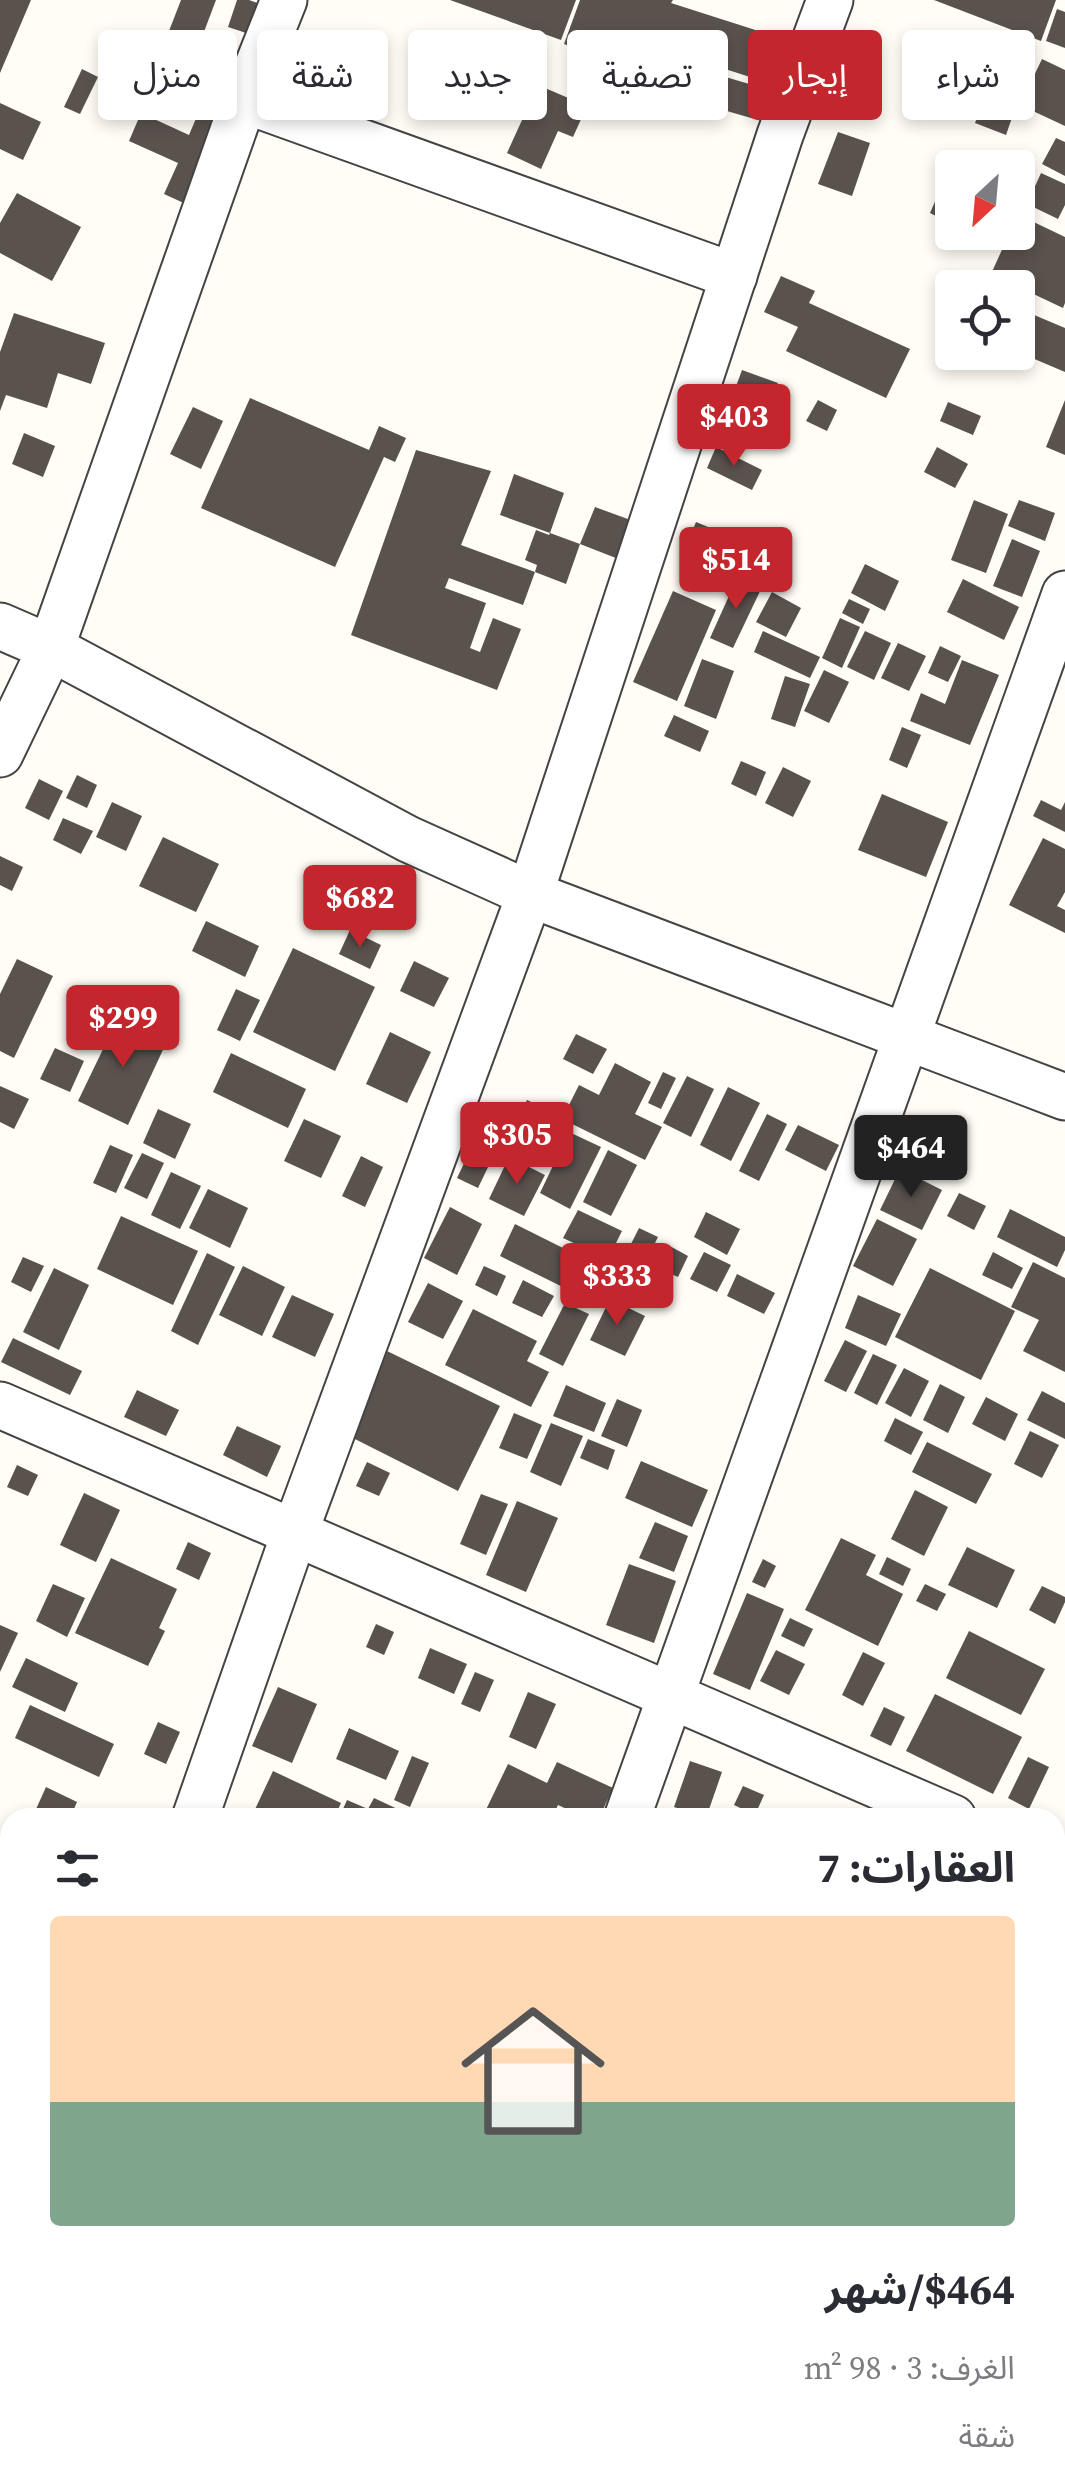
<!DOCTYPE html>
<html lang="ar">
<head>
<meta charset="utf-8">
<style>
	:root { --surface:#fff; --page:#f2f2f3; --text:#2b2b33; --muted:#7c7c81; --line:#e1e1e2; --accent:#c4262e }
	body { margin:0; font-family:"Source Serif 4","Noto Sans Arabic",serif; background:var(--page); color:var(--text); direction:rtl; height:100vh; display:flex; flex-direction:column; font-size:38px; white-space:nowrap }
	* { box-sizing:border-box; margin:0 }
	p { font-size:32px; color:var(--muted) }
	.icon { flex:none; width:55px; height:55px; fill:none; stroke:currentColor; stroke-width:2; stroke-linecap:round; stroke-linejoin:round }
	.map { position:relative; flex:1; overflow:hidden; direction:ltr }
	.sheet { position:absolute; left:0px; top:1808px; width:1065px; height:672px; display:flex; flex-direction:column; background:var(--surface); border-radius:30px 30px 0 0; box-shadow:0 5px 15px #0003; direction:rtl }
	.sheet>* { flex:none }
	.hud { position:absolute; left:30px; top:30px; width:1005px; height:90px; direction:rtl; display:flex; gap:20px }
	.needle { width:65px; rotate:206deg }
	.controls { position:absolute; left:935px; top:150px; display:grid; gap:20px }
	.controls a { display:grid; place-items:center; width:100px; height:100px; border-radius:10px; background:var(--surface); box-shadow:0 5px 15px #0003; font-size:50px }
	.price { position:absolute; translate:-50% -85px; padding:0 22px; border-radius:10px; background:var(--accent); color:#fff; font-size:32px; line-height:65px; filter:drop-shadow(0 2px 5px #0008) }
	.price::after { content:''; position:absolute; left:50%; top:60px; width:30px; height:22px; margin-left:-15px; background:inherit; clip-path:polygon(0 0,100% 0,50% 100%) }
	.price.current { background:#222; color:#fff }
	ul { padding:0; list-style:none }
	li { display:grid; align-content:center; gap:20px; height:530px; padding:0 50px }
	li+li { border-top:2px solid var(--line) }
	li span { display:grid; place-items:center; height:310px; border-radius:10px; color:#555 }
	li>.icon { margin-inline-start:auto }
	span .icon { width:180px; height:180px; fill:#fffc; stroke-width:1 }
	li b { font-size:42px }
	h2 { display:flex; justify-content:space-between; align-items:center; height:120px; padding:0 50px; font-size:42px }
	.tag { padding:0 35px; border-radius:10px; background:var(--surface); box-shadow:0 5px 15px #0003; font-size:35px; line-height:90px }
	.tag.current { background:var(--accent); color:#fff }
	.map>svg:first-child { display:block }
	.building { fill:#5a524d }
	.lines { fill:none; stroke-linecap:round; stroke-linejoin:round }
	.street-casing { stroke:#444; stroke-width:49 }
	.street { stroke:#fff; stroke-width:45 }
</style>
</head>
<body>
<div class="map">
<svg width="1065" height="2478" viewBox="0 0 1065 2478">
	<rect width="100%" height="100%" fill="#fffdf5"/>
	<g class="building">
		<polygon points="0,0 31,0 0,73"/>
		<polygon points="181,0 216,0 193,61 162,49"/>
		<polygon points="237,0 249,0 289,14 279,44 228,27"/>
		<polygon points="450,0 576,0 561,40"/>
		<polygon points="580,0 673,0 671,3 790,41 775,85 722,68 722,76 712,97 564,44"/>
		<polygon points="934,0 1056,0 1041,41"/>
		<polygon points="1057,9 1065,12 1065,48 1046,41"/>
		<polygon points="974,40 1029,60 1014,102 958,81"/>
		<polygon points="1042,59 1065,70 1065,126 1020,105"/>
		<polygon points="82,69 98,77 80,114 64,107"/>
		<polygon points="722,76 777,92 768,123 713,107"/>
		<polygon points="538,85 587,106 573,137 558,131 541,169 507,153"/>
		<polygon points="985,98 1015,109 1006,135 975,123"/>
		<polygon points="0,103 41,122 23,160 0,149"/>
		<polygon points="200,109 226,122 188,205 164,194 178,163 129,141 141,113 189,135"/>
		<polygon points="838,132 870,143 852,196 818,184"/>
		<polygon points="1056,138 1065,142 1065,176 1042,164"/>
		<polygon points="1041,173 1065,184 1065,205 1058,219 1027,204"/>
		<polygon points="947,174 952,177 952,224 930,213"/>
		<polygon points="17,193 81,227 52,281 0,253 0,223"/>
		<polygon points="1019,215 1065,237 1065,303 1063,308 991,274 1010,232 1018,232"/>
		<polygon points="781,276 815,291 809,303 910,349 886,398 786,351 798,327 764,312"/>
		<polygon points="1027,312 1065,328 1065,372 1018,352 1018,336"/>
		<polygon points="14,313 105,343 91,384 58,373 47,408 6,395 0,411 0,352"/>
		<polygon points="742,370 778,383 764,421 728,408"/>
		<polygon points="250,398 369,450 379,426 406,438 395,462 384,457 335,567 201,508"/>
		<polygon points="818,400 837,410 827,431 806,421"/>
		<polygon points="1065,400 1065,455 1046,447"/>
		<polygon points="948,402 981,416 973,435 940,421"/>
		<polygon points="193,407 223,421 201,469 170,454"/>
		<polygon points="24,433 55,446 43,477 12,464"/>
		<polygon points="716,447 762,470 752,490 707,468"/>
		<polygon points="937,447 968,464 955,488 924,472"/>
		<polygon points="416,450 491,471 461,545 535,572 523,605 449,578 445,588 486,603 470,648 480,652 493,618 521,629 497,690 351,635"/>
		<polygon points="514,474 564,493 550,533 500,515"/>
		<polygon points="974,500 1008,514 986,573 951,560"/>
		<polygon points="1019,500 1055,513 1045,541 1008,526"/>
		<polygon points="595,507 636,522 621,560 580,544"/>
		<polygon points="696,522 730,536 721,558 687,544"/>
		<polygon points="739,527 783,545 770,575 727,558"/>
		<polygon points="536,530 549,535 550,533 580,544 566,584 535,572 537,565 525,560"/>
		<polygon points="1012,539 1040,551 1022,597 993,586"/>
		<polygon points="865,564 899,581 885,611 851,593"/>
		<polygon points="738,576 762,587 733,648 710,638"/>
		<polygon points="963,579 1019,607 1004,640 947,612"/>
		<polygon points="673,591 716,610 677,701 633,682"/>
		<polygon points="772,592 801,608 786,637 756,622"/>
		<polygon points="849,599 870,609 863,624 842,613"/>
		<polygon points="840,618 860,627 842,668 822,658"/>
		<polygon points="763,631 820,657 810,678 754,652"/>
		<polygon points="865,631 891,643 874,680 847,667"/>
		<polygon points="898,643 926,656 909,691 881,678"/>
		<polygon points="940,646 961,656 948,682 928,673"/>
		<polygon points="702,659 734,671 716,719 684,706"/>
		<polygon points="962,660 999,675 970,745 910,721 921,693 945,704"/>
		<polygon points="824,670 849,682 829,723 804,711"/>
		<polygon points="785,676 810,684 795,727 771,719"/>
		<polygon points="674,715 709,731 700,752 664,736"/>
		<polygon points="902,727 921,735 907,768 889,760"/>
		<polygon points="741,761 766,772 756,796 731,784"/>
		<polygon points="783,767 811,781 793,817 765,803"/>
		<polygon points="77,775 97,785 87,808 66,798"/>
		<polygon points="39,779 63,791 49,820 25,808"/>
		<polygon points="882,794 948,822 926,877 858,850"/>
		<polygon points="1041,800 1061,810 1065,802 1065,832 1033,816"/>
		<polygon points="112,802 142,816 126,851 96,837"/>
		<polygon points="63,818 93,831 81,854 53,840"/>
		<polygon points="163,837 219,864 196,912 139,886"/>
		<polygon points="1043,838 1065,849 1065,892 1057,906 1065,910 1065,933 1009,905"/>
		<polygon points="0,856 23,867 12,891 0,885"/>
		<polygon points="206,921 259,946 245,977 192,951"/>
		<polygon points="350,930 381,945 370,969 339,954"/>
		<polygon points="293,948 375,987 335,1071 253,1032"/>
		<polygon points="17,959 53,976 14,1058 0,1051 0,994"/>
		<polygon points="414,961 449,978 434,1007 400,991"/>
		<polygon points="236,989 260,1000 240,1041 217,1030"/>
		<polygon points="119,1016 168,1039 128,1125 78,1101"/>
		<polygon points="390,1032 431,1052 407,1103 366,1084"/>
		<polygon points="576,1034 607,1049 593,1074 563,1059"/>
		<polygon points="55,1048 84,1061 70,1092 40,1079"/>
		<polygon points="231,1053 306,1089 288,1128 213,1092"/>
		<polygon points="615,1063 651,1082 635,1114 662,1127 645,1160 562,1119 579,1085 599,1095"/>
		<polygon points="663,1072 676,1078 661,1109 648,1103"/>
		<polygon points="687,1076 714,1089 691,1137 663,1123"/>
		<polygon points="0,1086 29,1099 14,1129 0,1122"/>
		<polygon points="728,1087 760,1103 731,1161 700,1145"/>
		<polygon points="527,1100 562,1117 545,1153 510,1136"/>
		<polygon points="158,1109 191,1124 175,1159 143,1143"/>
		<polygon points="767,1114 787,1124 759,1181 739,1171"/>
		<polygon points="304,1119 341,1136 321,1178 284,1161"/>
		<polygon points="798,1125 839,1145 826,1171 785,1150"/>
		<polygon points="569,1132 601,1147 570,1209 540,1193"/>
		<polygon points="110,1145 133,1155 116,1193 93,1183"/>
		<polygon points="608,1150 637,1165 611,1216 583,1202"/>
		<polygon points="142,1153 164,1163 147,1199 124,1188"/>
		<polygon points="468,1155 489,1165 478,1188 457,1178"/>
		<polygon points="361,1156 383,1167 365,1207 342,1196"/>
		<polygon points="509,1157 545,1175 524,1216 489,1199"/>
		<polygon points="900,1169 942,1190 922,1230 880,1210"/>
		<polygon points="171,1172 201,1186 180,1229 151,1215"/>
		<polygon points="208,1189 248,1208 230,1248 189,1228"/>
		<polygon points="959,1193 986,1206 974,1230 947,1216"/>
		<polygon points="450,1207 482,1224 457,1275 424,1258"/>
		<polygon points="1010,1209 1065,1237 1065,1250 1057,1267 997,1237"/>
		<polygon points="578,1210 622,1231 608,1259 563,1238"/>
		<polygon points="706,1212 740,1229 727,1255 694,1237"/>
		<polygon points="121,1216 198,1251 173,1305 97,1269"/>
		<polygon points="877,1219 917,1239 893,1286 853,1266"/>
		<polygon points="515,1224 605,1269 589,1300 500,1256"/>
		<polygon points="639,1228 658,1237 646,1261 627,1252"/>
		<polygon points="668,1245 688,1256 678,1277 657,1268"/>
		<polygon points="704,1252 731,1265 717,1292 690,1279"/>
		<polygon points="993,1252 1023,1268 1012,1289 982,1275"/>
		<polygon points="207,1253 235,1267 198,1345 171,1331"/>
		<polygon points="23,1257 44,1266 31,1292 11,1282"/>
		<polygon points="1033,1262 1065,1278 1065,1372 1023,1351 1039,1320 1011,1307"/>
		<polygon points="243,1266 285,1287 262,1336 219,1315"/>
		<polygon points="484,1266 506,1276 497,1296 475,1285"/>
		<polygon points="625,1266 654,1281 641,1306 613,1292"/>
		<polygon points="54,1268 89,1285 59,1350 23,1332"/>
		<polygon points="930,1268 1015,1311 981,1380 895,1337"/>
		<polygon points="737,1274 775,1293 764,1314 727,1296"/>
		<polygon points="523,1280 554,1296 542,1317 512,1303"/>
		<polygon points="428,1283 463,1301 443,1339 408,1322"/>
		<polygon points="292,1295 334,1314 315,1357 272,1337"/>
		<polygon points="858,1295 901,1314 886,1346 845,1328"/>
		<polygon points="610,1299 645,1316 625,1356 590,1340"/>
		<polygon points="565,1303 589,1314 563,1366 539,1354"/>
		<polygon points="473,1309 537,1341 527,1361 549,1372 531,1407 445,1365"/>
		<polygon points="13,1338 82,1371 70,1395 1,1362"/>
		<polygon points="845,1340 867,1351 846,1392 824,1381"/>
		<polygon points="387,1351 500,1406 458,1491 345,1434"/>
		<polygon points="873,1354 897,1365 877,1405 854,1393"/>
		<polygon points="904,1368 929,1381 911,1417 885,1403"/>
		<polygon points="940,1384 965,1397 948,1433 923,1420"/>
		<polygon points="566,1385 606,1403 594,1432 553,1416"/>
		<polygon points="137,1390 179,1410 166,1436 124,1417"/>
		<polygon points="1042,1391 1065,1403 1065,1439 1027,1420"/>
		<polygon points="986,1397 1018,1414 1005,1441 972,1424"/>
		<polygon points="617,1399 642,1410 627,1447 601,1436"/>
		<polygon points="514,1413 542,1425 527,1459 499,1448"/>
		<polygon points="895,1418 923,1432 911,1455 884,1441"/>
		<polygon points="551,1423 583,1436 561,1486 530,1472"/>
		<polygon points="237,1426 281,1446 267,1477 223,1455"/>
		<polygon points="1030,1431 1059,1445 1042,1478 1014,1464"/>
		<polygon points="588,1439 615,1450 608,1470 580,1458"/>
		<polygon points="927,1442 992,1474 976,1504 912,1472"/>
		<polygon points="641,1461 708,1490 692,1527 625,1498"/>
		<polygon points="367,1462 390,1473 379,1496 356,1486"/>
		<polygon points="17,1465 38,1475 28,1496 7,1487"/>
		<polygon points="915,1490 948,1507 924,1556 891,1539"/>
		<polygon points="84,1493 120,1510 96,1562 60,1545"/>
		<polygon points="481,1494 508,1504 486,1555 460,1544"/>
		<polygon points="517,1501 558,1518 526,1592 486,1575"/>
		<polygon points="655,1522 688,1536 674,1572 639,1558"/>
		<polygon points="841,1538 876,1555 866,1575 903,1594 878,1646 805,1610"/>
		<polygon points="188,1542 211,1553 199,1580 176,1569"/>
		<polygon points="967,1547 1015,1570 997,1608 948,1585"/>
		<polygon points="887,1557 911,1569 903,1586 879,1574"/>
		<polygon points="111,1558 177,1589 159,1628 165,1631 148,1666 75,1633"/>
		<polygon points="763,1559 776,1566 765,1588 752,1582"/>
		<polygon points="629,1564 676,1581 654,1643 606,1625"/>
		<polygon points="53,1584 85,1598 67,1637 36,1621"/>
		<polygon points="925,1584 946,1594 937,1611 916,1601"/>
		<polygon points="1042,1586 1065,1597 1065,1602 1055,1624 1029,1610"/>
		<polygon points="747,1593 784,1609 750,1690 713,1674"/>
		<polygon points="790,1618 813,1629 804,1647 781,1636"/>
		<polygon points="376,1624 394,1632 384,1655 366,1647"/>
		<polygon points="0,1625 18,1633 0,1672"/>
		<polygon points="969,1631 1045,1669 1021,1715 946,1678"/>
		<polygon points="430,1648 467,1664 454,1694 418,1678"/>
		<polygon points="776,1650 805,1664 789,1695 760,1681"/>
		<polygon points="863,1652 885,1663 863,1706 842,1695"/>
		<polygon points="26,1658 78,1683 65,1712 12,1687"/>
		<polygon points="475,1672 494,1680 480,1712 461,1704"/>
		<polygon points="278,1687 317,1704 292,1763 252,1746"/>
		<polygon points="528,1692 556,1704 536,1749 509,1737"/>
		<polygon points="935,1694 1022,1737 993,1794 906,1751"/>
		<polygon points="30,1705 114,1744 99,1777 15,1738"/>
		<polygon points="884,1707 905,1717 891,1746 870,1736"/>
		<polygon points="158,1722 180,1732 166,1764 144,1754"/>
		<polygon points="349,1728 399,1751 386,1780 336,1759"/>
		<polygon points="412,1756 429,1763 410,1807 394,1800"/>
		<polygon points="1028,1757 1049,1767 1029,1809 1008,1798"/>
		<polygon points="690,1761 722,1772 706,1818 674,1807"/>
		<polygon points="557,1762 613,1788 599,1818 586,1818 558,1805 552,1818 482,1818 508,1764 547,1783"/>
		<polygon points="273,1771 341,1803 334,1818 251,1818"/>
		<polygon points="743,1786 764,1795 755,1815 734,1805"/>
		<polygon points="46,1787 77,1802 70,1818 32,1818"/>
		<polygon points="374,1798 406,1813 404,1818 339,1818 347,1800 368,1809"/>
		<polygon points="0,1915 10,1920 10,1978 0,1973"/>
		<polygon points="10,2432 10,2470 47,2470 43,2478 16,2478 0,2471 0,2453"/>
		<polygon points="534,2470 593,2470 590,2478 552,2478"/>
		<polygon points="633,2470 661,2470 678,2478 629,2478"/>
	</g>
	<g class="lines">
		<defs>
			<g id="street">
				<polyline points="244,100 734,276"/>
				<polyline points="0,626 51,648 408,839 530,894 1065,1097"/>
				<polyline points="0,754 51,648 244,100 284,0"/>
				<polyline points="0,1405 953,1818"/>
				<polyline points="195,1818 295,1532 530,894 780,135 830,0"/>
				<polyline points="627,1818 1065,594"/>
				<polyline points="1055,1861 1065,1866"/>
				<polyline points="1055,2131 1065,2106"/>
				<polyline points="0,2354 10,2327"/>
				<polyline points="1055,2356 1065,2361"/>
				<polyline points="0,2389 10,2393"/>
				<polyline points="174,2470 191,2478"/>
				<polyline points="398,2478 401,2470"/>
				<polyline points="949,2478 951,2470"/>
			</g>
		</defs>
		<use href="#street" class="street-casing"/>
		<use href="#street" class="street"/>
	</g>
</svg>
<div class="controls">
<a><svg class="needle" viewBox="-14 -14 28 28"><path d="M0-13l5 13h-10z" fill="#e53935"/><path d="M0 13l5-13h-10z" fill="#7c7c81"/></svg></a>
<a><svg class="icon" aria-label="locate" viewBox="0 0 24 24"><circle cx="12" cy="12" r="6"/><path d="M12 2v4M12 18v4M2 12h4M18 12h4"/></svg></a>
</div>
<b class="price" style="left:734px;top:469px">$403</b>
<b class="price" style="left:736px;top:612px">$514</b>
<b class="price" style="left:360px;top:950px">$682</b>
<b class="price" style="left:123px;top:1070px">$299</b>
<b class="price" style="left:517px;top:1187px">$305</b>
<b class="price current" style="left:911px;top:1200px">$464</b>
<b class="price" style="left:617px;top:1328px">$333</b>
<div class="hud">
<a class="tag">شراء</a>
<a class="tag current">إيجار</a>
<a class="tag">تصفية</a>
<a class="tag">جديد</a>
<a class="tag">شقة</a>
<a class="tag">منزل</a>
</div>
<section class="sheet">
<h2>العقارات: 7<svg class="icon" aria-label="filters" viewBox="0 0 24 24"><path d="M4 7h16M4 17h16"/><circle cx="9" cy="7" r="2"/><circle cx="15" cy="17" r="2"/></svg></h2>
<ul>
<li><span style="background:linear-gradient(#ffd9b3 60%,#7fa58c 0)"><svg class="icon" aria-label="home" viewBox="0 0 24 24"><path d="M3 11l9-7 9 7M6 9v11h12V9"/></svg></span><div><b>$464/شهر</b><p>الغرف: 3 · 98 m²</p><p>شقة</p></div></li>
</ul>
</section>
</div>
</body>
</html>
